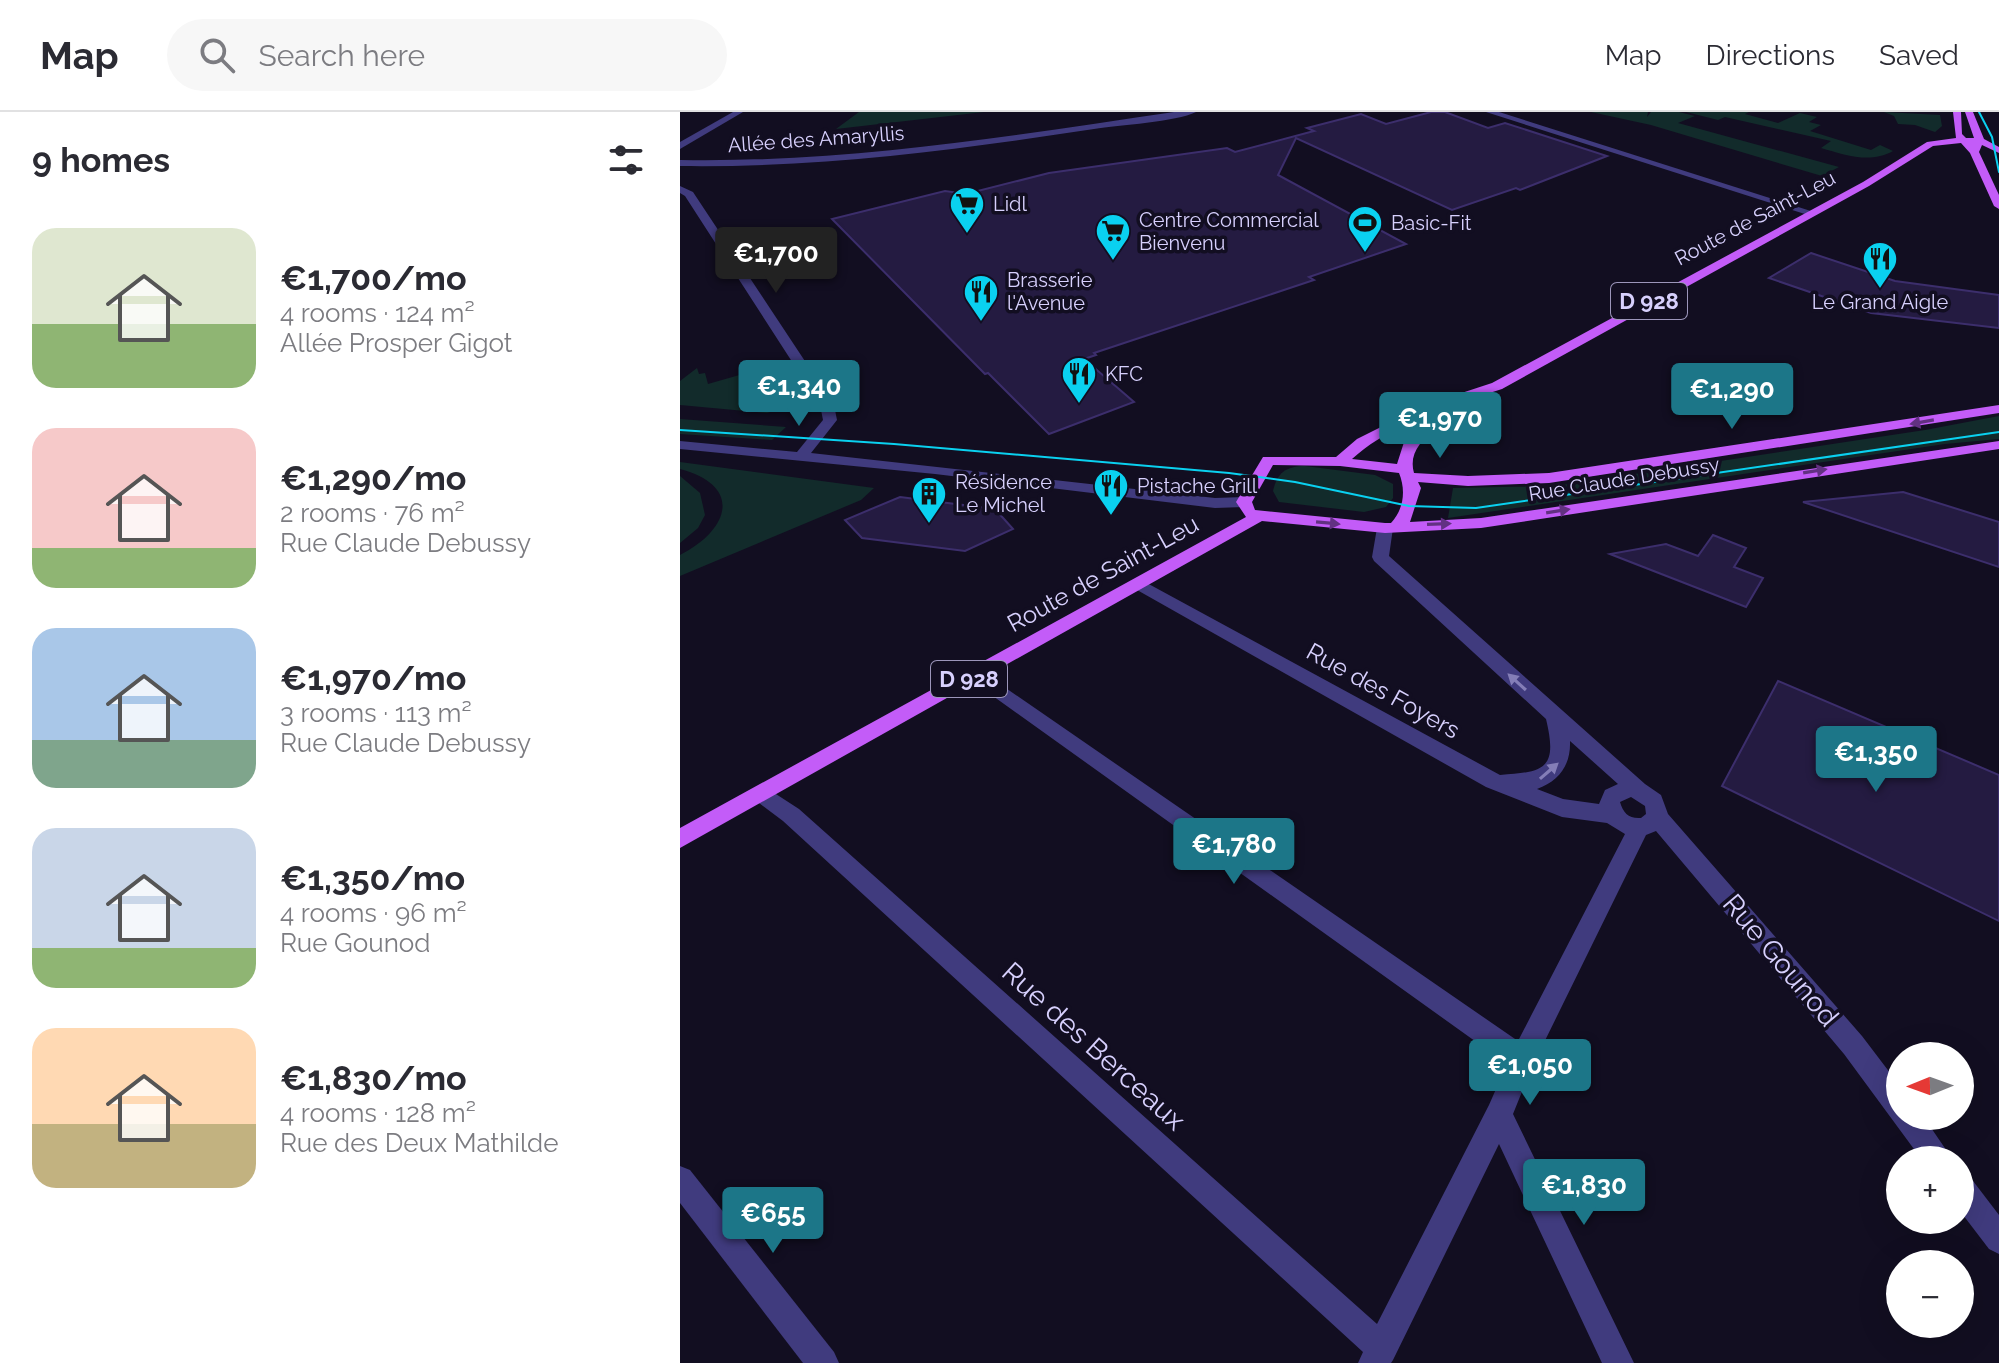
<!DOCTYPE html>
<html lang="en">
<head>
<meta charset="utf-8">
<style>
	:root { --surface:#fff; --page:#f7f7f7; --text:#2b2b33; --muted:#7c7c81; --line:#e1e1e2; --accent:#1c7688 }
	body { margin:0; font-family:Raleway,sans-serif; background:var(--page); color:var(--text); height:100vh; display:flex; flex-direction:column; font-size:30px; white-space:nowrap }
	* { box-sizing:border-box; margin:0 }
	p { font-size:26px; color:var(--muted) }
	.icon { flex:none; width:44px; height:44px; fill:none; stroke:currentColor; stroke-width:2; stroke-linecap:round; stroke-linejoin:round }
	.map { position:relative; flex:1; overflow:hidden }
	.panel { display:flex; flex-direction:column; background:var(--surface); width:680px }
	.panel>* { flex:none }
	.needle { width:52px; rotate:269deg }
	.fabs { position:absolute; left:1206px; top:930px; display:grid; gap:16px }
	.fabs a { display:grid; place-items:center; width:88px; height:88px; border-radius:50%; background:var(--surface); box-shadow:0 8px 32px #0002; font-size:40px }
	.price { position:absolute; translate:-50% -68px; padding:0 18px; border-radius:8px; background:var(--accent); color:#fff; font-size:26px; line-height:52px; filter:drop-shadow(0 2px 4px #0008) }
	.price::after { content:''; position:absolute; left:50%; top:48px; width:24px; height:18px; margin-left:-12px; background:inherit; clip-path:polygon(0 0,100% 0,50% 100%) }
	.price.on { background:#222; color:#fff }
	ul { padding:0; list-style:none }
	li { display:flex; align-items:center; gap:24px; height:200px; padding:0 32px }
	li span { display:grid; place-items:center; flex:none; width:224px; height:160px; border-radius:24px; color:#555 }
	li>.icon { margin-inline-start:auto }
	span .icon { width:96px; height:96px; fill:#fffc; stroke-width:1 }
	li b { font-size:34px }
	h2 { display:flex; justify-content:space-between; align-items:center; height:96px; padding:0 32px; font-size:34px }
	header { display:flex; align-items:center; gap:48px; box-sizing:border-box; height:112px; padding:0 40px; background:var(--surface); border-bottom:2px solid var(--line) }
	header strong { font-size:38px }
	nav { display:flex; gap:44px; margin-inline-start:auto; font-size:28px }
	.search { width:560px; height:72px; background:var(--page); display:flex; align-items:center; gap:20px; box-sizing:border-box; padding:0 28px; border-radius:44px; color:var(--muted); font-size:30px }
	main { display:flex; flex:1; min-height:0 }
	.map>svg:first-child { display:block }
	.green { fill:#122b2b }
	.building { fill:#241b41; stroke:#3c2e6c; stroke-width:2 }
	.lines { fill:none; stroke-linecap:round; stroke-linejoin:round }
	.minor { fill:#403b7e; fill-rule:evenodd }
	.major { fill:#c35cf8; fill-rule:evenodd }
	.tram { stroke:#0ad1f0; stroke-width:2 }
	.oneway { fill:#623182 }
	.oneway2 { fill:#847eb7 }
	.labels { text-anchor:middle; stroke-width:7; stroke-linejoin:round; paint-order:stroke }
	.far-street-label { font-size:20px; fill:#d7d0fd; stroke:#120e21 }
	.far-poi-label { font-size:20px; fill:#d7d0fd; stroke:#120e21; text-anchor:start }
	.shield { fill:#120e21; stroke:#9c96bb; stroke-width:2 }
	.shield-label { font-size:22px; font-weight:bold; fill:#d7d0fd }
	.street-label { font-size:24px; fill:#d7d0fd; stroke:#120e21 }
	.near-street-label { font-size:28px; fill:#d7d0fd; stroke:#120e21 }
</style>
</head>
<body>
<header>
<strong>Map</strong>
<div class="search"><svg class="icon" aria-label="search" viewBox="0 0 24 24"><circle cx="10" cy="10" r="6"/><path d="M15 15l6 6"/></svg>Search here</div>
<nav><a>Map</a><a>Directions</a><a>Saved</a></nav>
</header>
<main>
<section class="panel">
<h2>9 homes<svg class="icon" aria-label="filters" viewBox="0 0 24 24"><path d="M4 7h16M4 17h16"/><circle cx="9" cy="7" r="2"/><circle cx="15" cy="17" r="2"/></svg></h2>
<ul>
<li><span style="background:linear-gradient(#dfe7d0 60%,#8fb573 0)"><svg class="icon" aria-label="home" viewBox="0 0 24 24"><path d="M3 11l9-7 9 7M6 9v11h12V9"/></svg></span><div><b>€1,700/mo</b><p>4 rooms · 124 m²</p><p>Allée Prosper Gigot</p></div></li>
<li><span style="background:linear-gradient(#f6c9c9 75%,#8fb573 0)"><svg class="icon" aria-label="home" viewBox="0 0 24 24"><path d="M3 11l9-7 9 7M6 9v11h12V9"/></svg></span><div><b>€1,290/mo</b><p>2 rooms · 76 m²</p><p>Rue Claude Debussy</p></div></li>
<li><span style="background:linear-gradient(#a9c7e8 70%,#7fa58c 0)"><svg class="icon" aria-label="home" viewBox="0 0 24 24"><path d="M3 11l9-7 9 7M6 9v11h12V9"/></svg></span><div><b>€1,970/mo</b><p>3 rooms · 113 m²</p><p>Rue Claude Debussy</p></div></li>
<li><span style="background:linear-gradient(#c9d6e8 75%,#8fb573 0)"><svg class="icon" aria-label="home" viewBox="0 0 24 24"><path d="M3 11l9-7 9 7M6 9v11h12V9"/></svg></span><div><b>€1,350/mo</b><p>4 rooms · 96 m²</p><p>Rue Gounod</p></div></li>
<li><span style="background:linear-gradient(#ffd9b3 60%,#c2b280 0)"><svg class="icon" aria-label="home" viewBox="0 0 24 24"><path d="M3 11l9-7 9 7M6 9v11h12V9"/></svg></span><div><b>€1,830/mo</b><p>4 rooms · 128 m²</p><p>Rue des Deux Mathilde</p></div></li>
</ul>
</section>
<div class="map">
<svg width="1319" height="1251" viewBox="0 0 1319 1251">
	<rect width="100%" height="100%" fill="#120e21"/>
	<g class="green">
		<polygon points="179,0 304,0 156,17"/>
		<polygon points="911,0 968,0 967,5 971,0 999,0 1015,4 998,11 1159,55 1142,64 971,13"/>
		<path d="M1006 0H1069L1065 2 1098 11 1120 1 1137 5 1129 10 1141 13 1130 19 1191 38 1200 33 1213 39C1190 52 1165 43 1141 36L1151 29 1045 5 1038 8Z"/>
		<polygon points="1204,0 1260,3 1262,14 1255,20 1235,13 1218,12 1214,4"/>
		<polygon points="98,252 122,291 87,301 0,293 0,269 17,256 19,262 25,261 28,272"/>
		<polygon points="1319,304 1319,327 1265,332 768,406 773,376 875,374 1245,318"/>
		<polygon points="0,307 106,315 92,328 0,322"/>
		<path d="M0 350 194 376 181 388 0 464V443C49 418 64 374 0 357Z"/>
		<path d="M625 354 695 363 713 372V386L706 395 684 400 599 390 593 379C597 361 606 354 625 354Z"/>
		<polygon points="0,364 20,381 25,403 18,416 0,431"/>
	</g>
	<g class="building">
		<polygon points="751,0 765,0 808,16 825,11 927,44 840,78 836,76 772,98 616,26 598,63 726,132 629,165 634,168 414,241 416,243 404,247 454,290 369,322 308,261 305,262 152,107 265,79 286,82 369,61 547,36 555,40 634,19 627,16 681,2 706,12"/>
		<polygon points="1131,141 1215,169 1319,183 1319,216 1191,201 1089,166"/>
		<polygon points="1223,380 1319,410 1319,455 1123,390"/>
		<polygon points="220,385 315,397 333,417 285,439 182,426 165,408"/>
		<polygon points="1033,423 1066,436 1054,455 1083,466 1066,495 930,442 986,432 1018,444"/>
		<polygon points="1098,569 1319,663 1319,809 1042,674"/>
	</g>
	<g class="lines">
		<g class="minor">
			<polygon points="53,0 63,0 0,37 0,30"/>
			<path d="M494 0H516C496 10 439 13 414 17 276 38 140 56 0 54V48C167 51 330 24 494 0Z"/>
			<polygon points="806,0 819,0 1137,101 1128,103"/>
			<polygon points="0,74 13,80 154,293 157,308 131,341 535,386 564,385 572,390 564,395 535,396 255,362 0,337 0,329 117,340 143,308 140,293 5,84 0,81"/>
			<path d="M705 411 713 416 709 444 965 672 981 683 988 702 1182 924 1220 974V1004H1243L1273 1048H1242L1164 942 976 719 966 723 852 955 833 1002 954 1251H922L819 1032 713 1248 711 1251H678L683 1240 103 709 75 688 71 682 75 676 82 673 119 697 697 1212 809 993 827 952 285 564 287 559H301L838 929 945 722 927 711 882 705 806 675 450 474 459 468 465 470 820 663C865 660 878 657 866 607L694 449 692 445 697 416ZM890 629 938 672 925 678 919 692 883 687 857 677C879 669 891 653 890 629ZM951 685 965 694 966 702 961 706C949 707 943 701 940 690Z"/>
			<polygon points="0,1054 10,1058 154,1240 159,1251 123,1251 0,1091"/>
			<polygon points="1280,1061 1290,1065 1319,1103 1319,1142 1309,1137 1280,1099"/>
		</g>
		<path class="major" d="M1273 0H1281L1282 22 1286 26H1294L1285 0H1293L1304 27 1319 35V41L1302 33 1299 40 1319 83V97L1314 94 1290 41 1281 31 1253 34 1189 74 822 277 794 286 800 290 798 293C773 309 724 326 734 361L788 364 869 361 1319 293V301L869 371 788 374 738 370 741 376 730 410 801 406 1319 329V337L801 416 705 421 582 409 0 736V716L566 405 556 390 583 345H656L677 327 745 293 812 271 1183 70 1247 30 1276 26ZM785 289 725 327 717 352 672 347C703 319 746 302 785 289ZM593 353 660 354 719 361C726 378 724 397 711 411H705L575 398 572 390Z"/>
		<g class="tram">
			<polyline points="1299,0 1312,25 1319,60"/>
			<polyline points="0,318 214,332 549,361 615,370 729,394 796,396 1319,320"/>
		</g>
	</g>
	<defs><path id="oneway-solid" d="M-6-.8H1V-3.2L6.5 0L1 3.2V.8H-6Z" transform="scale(2)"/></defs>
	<g class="oneway">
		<use href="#oneway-solid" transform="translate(1242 310) rotate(170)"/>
		<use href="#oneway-solid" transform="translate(1135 359) rotate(-9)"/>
		<use href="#oneway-solid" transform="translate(878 399) rotate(-9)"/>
		<use href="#oneway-solid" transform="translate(648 411) rotate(5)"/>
		<use href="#oneway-solid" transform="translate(759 412) rotate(-2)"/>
	</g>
	<g class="oneway2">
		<use href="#oneway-solid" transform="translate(837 570) rotate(-138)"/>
		<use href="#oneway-solid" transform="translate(869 659) rotate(-41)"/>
	</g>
	<defs>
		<symbol id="supermarket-pin" viewBox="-11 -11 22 30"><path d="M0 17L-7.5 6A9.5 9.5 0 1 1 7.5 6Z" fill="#0ad1f0" stroke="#120e21"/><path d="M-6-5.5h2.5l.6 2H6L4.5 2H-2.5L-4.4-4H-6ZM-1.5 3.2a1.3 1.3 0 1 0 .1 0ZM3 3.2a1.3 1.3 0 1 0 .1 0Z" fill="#111"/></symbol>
		<symbol id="stadium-pin" viewBox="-11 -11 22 30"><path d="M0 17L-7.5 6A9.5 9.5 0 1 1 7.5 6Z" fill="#0ad1f0" stroke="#120e21"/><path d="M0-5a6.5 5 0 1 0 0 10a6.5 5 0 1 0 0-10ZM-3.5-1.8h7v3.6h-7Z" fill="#111"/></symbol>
		<symbol id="restaurant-pin" viewBox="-11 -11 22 30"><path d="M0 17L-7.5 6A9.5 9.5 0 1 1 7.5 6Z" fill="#0ad1f0" stroke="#120e21"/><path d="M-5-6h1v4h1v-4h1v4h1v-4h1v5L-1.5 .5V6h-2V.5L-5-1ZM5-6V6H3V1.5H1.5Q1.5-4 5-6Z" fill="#111"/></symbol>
		<symbol id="building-pin" viewBox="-11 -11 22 30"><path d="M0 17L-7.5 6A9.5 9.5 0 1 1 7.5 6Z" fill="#0ad1f0" stroke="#120e21"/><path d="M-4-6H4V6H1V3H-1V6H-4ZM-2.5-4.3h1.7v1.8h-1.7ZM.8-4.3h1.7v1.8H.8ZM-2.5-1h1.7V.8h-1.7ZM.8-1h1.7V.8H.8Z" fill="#111"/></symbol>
	</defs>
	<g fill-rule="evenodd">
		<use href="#supermarket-pin" x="267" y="72" width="40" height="54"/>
		<use href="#stadium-pin" x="665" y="91" width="40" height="54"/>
		<use href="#supermarket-pin" x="413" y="99" width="40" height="54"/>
		<use href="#restaurant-pin" x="1180" y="127" width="40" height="54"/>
		<use href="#restaurant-pin" x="281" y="160" width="40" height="54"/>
		<use href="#restaurant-pin" x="379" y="242" width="40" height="54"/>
		<use href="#restaurant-pin" x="411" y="354" width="40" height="54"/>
		<use href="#building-pin" x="229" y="362" width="40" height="54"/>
	</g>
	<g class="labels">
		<g class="far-street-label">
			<text transform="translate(136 27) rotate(-4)" y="7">Allée des Amaryllis</text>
			<text transform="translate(1075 106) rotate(-28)" y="7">Route de Saint-Leu</text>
			<text transform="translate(944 367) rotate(-9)" y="7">Rue Claude Debussy</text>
		</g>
		<g class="far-poi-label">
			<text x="313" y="99">Lidl</text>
			<text x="459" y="115">Centre Commercial<tspan x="459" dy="23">Bienvenu</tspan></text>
			<text x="711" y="118">Basic-Fit</text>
			<text x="327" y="175">Brasserie<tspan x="327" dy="23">l'Avenue</tspan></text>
			<text x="1200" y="197" text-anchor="middle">Le Grand Aigle</text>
			<text x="425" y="269">KFC</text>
			<text x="275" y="377">Résidence<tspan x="275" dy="23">Le Michel</tspan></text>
			<text x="457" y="381">Pistache Grill</text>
		</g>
		<g class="shield">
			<rect x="931" y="171" width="76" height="36" rx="6"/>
			<rect x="251" y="549" width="76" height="36" rx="6"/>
		</g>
		<g class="shield-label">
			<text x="969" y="197">D 928</text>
			<text x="289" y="575">D 928</text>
		</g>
		<g class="street-label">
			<text transform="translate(423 462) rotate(-29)" y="8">Route de Saint-Leu</text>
			<text transform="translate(703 579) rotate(29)" y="8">Rue des Foyers</text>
		</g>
		<g class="near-street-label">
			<text transform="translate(1101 848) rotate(50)" y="10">Rue Gounod</text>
			<text transform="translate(414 934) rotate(42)" y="10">Rue des Berceaux</text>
		</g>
	</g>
</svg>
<div class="fabs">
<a><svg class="needle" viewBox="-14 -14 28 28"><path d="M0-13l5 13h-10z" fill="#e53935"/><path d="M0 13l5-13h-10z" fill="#7c7c81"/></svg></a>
<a>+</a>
<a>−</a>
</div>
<b class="price on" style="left:96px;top:183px">€1,700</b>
<b class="price" style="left:119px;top:316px">€1,340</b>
<b class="price" style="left:1052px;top:319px">€1,290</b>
<b class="price" style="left:760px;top:348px">€1,970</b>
<b class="price" style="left:1196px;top:682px">€1,350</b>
<b class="price" style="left:554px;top:774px">€1,780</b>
<b class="price" style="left:850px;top:995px">€1,050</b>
<b class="price" style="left:904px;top:1115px">€1,830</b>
<b class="price" style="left:93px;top:1143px">€655</b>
</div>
</main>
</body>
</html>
